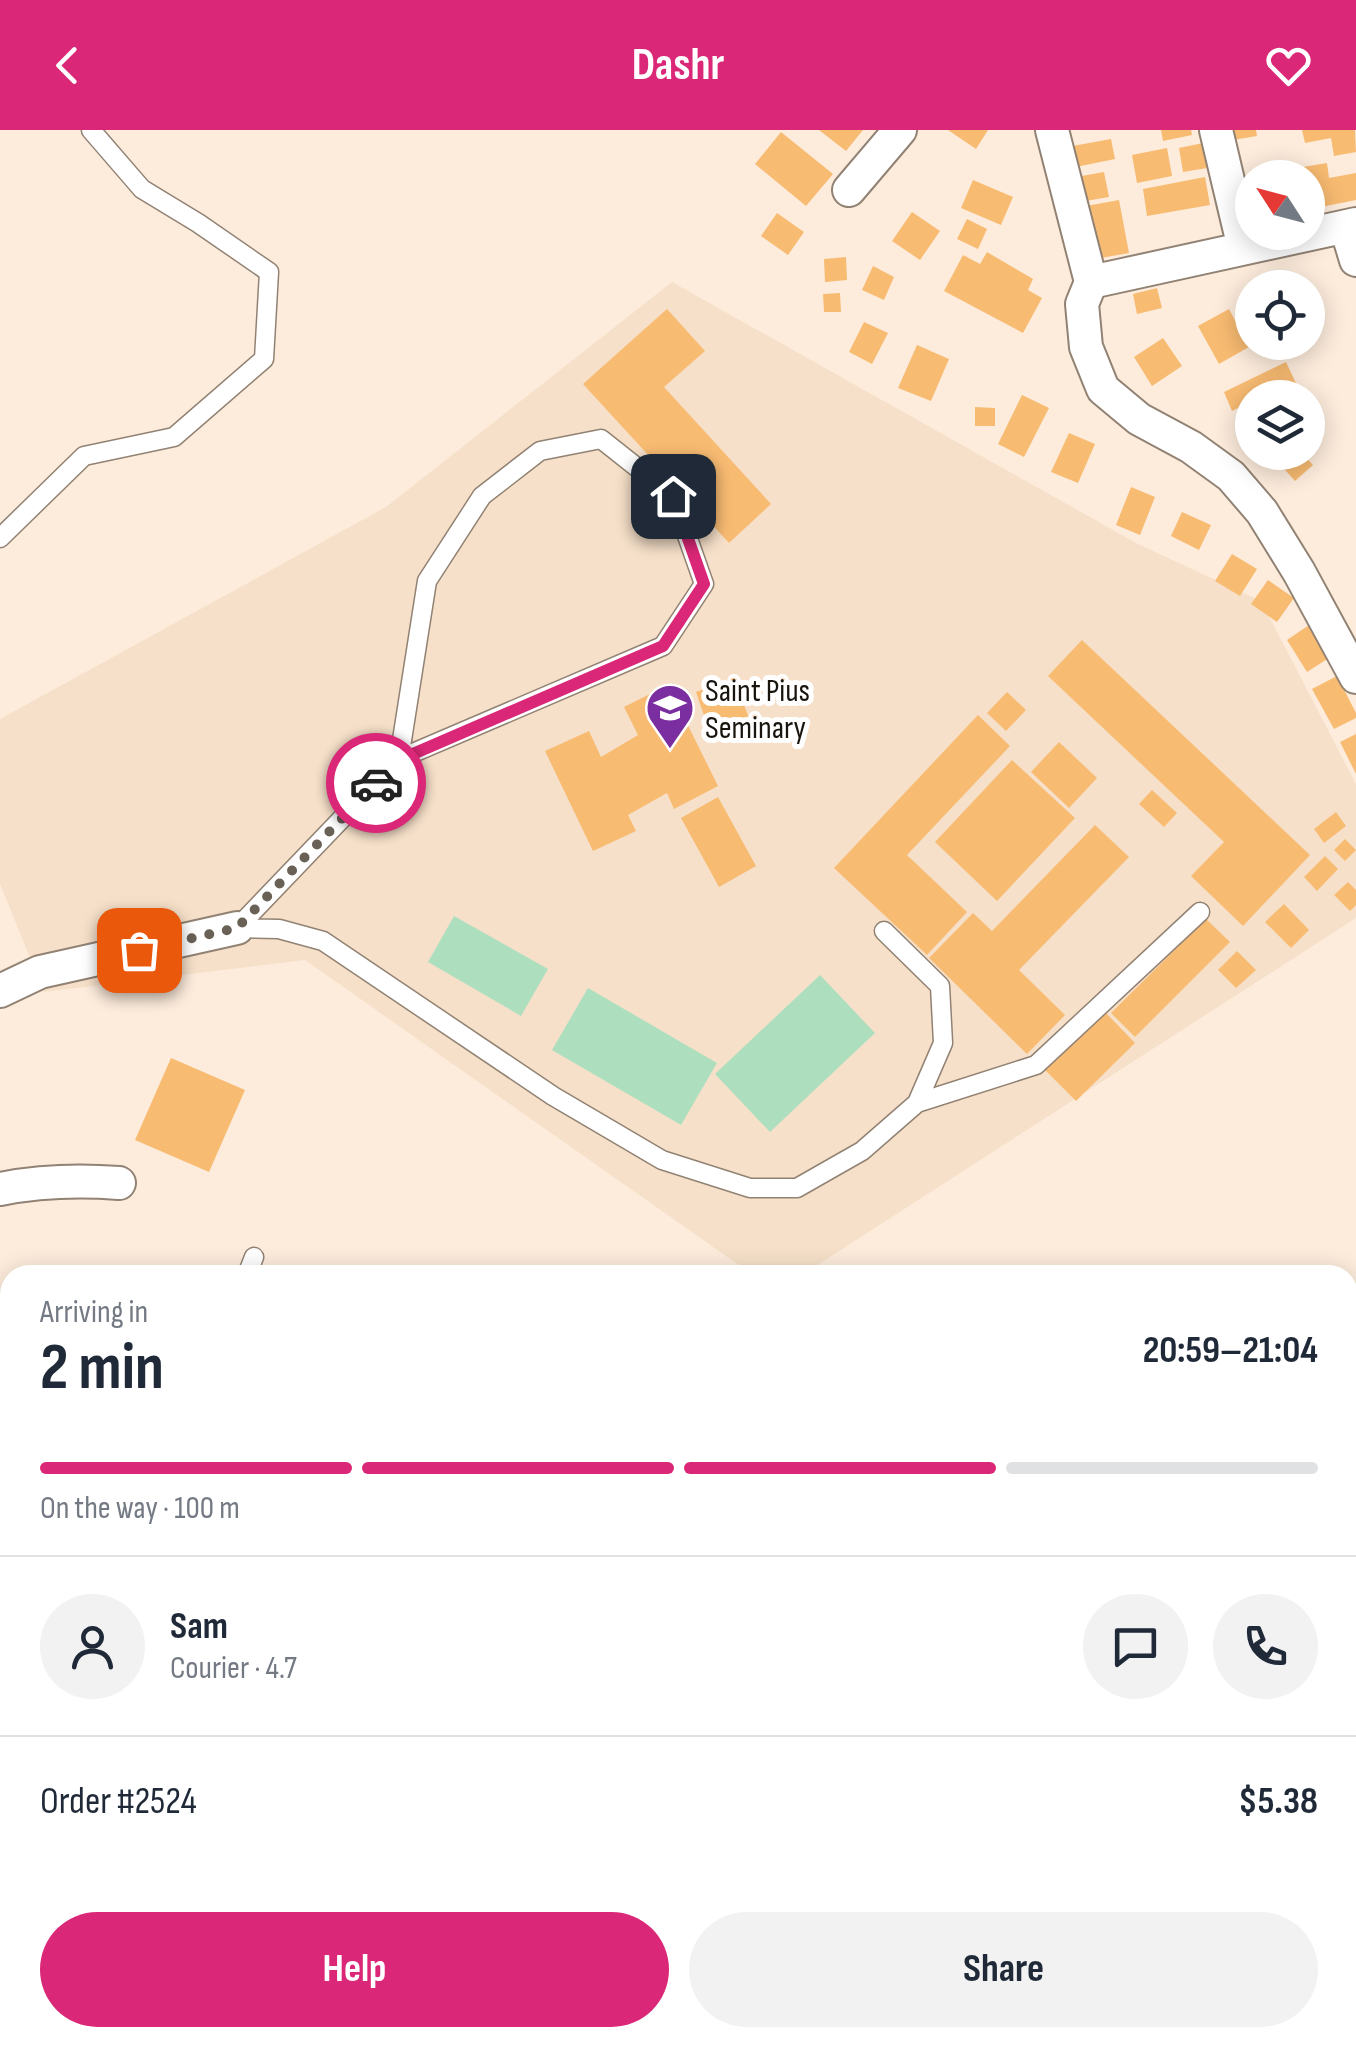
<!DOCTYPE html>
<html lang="en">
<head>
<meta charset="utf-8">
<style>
	body { margin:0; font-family:"Sofia Sans Condensed",sans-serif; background:#f2f2f3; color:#1f2937; height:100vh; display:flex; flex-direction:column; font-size:38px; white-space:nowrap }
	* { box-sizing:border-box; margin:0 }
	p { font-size:32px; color:#747a83 }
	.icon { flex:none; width:55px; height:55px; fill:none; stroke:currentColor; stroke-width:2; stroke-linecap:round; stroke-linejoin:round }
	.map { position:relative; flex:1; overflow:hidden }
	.sheet { position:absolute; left:0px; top:1135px; width:1358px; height:782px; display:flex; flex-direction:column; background:#fff; border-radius:30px 30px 0 0; box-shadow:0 5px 25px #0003 }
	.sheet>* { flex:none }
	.needle { width:65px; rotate:306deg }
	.controls { position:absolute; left:1235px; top:30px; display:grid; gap:20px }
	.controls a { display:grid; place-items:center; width:90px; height:90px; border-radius:50%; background:#fff; box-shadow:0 5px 25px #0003; font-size:50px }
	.pin { position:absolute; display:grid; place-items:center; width:85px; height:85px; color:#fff; margin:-42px; border-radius:20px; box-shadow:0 5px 15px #0006 }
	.courier { position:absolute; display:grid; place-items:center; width:100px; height:100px; margin:-50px; border:8px solid #db2777; border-radius:50%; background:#fff; color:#222; box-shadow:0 2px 12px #0007 }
	.head em { font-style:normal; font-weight:700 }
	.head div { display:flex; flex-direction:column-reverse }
	.head { display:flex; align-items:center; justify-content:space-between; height:170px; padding:0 40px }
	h1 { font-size:65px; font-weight:700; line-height:75px }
	.bar { display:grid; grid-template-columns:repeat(4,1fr); gap:15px 10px; align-content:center; height:120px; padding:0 40px }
	.bar i { height:12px; border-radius:8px; background:#e0e1e3 }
	.bar .current { background:#db2777 }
	.bar p { grid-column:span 4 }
	.line { display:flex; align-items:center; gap:25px; padding:0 40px; border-top:2px solid #e0e1e3 }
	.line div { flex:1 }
	.round { display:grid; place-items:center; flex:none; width:105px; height:105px; border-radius:52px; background:#f2f2f3 }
	.action { display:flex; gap:20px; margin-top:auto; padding:20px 40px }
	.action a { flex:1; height:115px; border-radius:60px; background:#db2777; color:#fff; font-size:40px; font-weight:700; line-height:115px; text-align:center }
	.action a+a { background:#f2f2f3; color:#1f2937 }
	header { display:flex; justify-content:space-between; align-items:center; height:130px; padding:0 40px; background:#db2777; color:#fff; font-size:45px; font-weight:700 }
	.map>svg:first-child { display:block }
</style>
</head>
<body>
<header><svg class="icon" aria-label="back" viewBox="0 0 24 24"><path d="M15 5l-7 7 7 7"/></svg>Dashr<svg class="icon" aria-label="heart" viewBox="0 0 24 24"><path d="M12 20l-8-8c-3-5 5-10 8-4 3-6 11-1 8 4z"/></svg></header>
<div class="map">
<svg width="1356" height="1916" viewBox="0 0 1356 1916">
	<rect width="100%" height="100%" fill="#fdecdc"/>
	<path fill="#f6e0c9" d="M672,152L1138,414L1261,471L1356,654V788L802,1145H753L305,830L44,862L0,754V589L386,377Z"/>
	<path fill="#addfbe" d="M454,786L548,839L521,886L428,832Z
		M820,845L875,903L770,1002L715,944Z
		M588,858L717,933L681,995L552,920Z"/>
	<path fill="#f8bb72" d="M819,0H863L846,21Z
		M948,0H988L976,19Z
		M1161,0H1191L1192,5L1163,11Z
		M1225,0H1256L1257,6L1227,11Z
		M1302,0H1355L1356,22L1334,26L1331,8L1305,13Z
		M781,2L833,44L806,76L755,34Z
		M1111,9L1115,29L1071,38L1067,17Z
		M1203,13L1207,38L1183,42L1179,18Z
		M1167,18L1172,46L1137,53L1132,25Z
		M1327,33L1329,48L1356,43V70L1311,79L1308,48H1305L1303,37Z
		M1104,42L1109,67L1080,72L1076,47Z
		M1205,47L1210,75L1147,86L1143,59Z
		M973,50L1013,67L1001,95L961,78Z
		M1119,70L1129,123L1090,130L1081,77Z
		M912,82L940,101L920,130L892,111Z
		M777,83L804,102L788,125L761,106Z
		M967,89L987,99L978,119L957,109Z
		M987,122L1033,149L1028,160L1042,168L1023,203L944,161L963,125L980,134Z
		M846,127L847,150L825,152L824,129Z
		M873,136L894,147L884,170L862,160Z
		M1285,143L1289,158H1264L1262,149Z
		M1157,158L1162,178L1137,184L1133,164Z
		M840,163L841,182H824L823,164Z
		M667,179L705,221L664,257L771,374L729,413L583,254Z
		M1229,179L1249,217L1219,234L1198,196Z
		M864,192L888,203L872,234L849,222Z
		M1163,208L1182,236L1152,256L1134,227Z
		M917,215L949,229L931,271L898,258Z
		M1286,232L1303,268H1252V271L1232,281L1224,262Z
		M1022,265L1049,278L1024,327L998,314Z
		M975,277L995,278V296H975Z
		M1069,303L1095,314L1078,353L1051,342Z
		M1269,322H1301L1313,335L1295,351Z
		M1131,357L1155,367L1140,405L1116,395Z
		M1182,382L1211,395L1199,420L1171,406Z
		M1232,424L1257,439L1240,466L1215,451Z
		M1268,450L1294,468L1277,492L1251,474Z
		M1312,493L1332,526L1307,542L1287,510Z
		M1082,510L1310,725L1243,796L1191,746L1224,712L1048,546Z
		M1337,546L1356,583V588L1334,599L1312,559Z
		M734,548L750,591L711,606L696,562Z
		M668,555L718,656L674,679L667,663L628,685L636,701L593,721L545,621L589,601L601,627L638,605L624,577Z
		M1007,562L1026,580L1006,601L987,583Z
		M978,585L1010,616L907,725L967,782L927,825L834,738Z
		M1356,604V644L1340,612Z
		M1059,612L1097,648L1069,678L1031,642Z
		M1012,630L1075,688L997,771L935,712Z
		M1152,660L1177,683L1164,697L1139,674Z
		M718,667L756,736L719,757L681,688Z
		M1336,682L1346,696L1324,713L1314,699Z
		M1095,695L1129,727L1019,840L1065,885L1027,924L929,828L973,783L992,801Z
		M1345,709L1356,720L1345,731L1334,720Z
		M1325,726L1338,739L1317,761L1304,747Z
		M1348,752L1356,760V775L1350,781L1334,765Z
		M1284,774L1309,800L1291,818L1265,792Z
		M1206,789L1230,812L1135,907L1111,883Z
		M1237,821L1256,840L1236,858L1218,840Z
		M1105,882L1135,913L1076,971L1045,940Z
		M171,928L245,960L209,1042L135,1010Z
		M10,1858V1888L0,1881V1873Z
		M354,1908H384L380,1916H350Z
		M440,1908H486L484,1916H438Z
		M937,1908H1009L1011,1916H939Z"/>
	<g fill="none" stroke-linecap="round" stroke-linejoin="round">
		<g stroke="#918273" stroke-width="21">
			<path id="service" d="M0,408L84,326L174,307L264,229L269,142L198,93L142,59L91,0
				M237,798L399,629L663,516L704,454L673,366L601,309L540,321L482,366L427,451L399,629
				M237,798L279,799L323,811L553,966L662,1030L750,1058H797L862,1021L917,973L943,913L940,856L884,801
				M917,973L1036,935L1200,782
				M247,1145L254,1127
				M0,1689L10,1679
				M3,1740L10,1706"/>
		</g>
		<g stroke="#918273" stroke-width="36">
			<path id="minor" d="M1052,0L1091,152L1082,174L1086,217L1103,259L1139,289L1191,317L1231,346L1262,382L1299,442L1356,547
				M1216,0L1244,118
				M849,60L900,0
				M1346,97L1356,130
				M1091,152L1356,94
				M0,861L40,842L237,798
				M0,1059C40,1051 79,1050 119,1053
				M258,1916L261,1908"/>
		</g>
		<g stroke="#918273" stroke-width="59">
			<path id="trunk" d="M0,1743L10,1751
				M196,1908L205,1916"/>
		</g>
		<use href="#service" stroke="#fff" stroke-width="18"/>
		<use href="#minor" stroke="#fff" stroke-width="32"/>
		<use href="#trunk" stroke="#fff" stroke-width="55"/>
	</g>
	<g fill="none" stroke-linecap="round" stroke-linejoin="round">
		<path stroke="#696056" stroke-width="10" stroke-dasharray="0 18" d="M139,820L237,798L376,653"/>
		<path stroke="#db2777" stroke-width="12" d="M376,653L399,630L663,516L704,454L673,366"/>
	</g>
	<defs>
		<g id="university-pin" transform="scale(2.5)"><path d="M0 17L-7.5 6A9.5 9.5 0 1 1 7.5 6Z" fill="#7a2ea0" stroke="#fff"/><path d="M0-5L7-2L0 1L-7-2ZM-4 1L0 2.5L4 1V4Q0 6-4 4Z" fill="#fff"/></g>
	</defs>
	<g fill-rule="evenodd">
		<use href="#university-pin" x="670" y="578"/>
	</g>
	<g text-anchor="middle" stroke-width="10" stroke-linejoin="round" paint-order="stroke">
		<g font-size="32" fill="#19140e" stroke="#fff" text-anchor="start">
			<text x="705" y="571">Saint Pius<tspan x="705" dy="37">Seminary</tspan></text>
		</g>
	</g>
</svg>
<div class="controls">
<a><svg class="needle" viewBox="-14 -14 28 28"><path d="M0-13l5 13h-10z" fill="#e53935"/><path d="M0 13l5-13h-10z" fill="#747a83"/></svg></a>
<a><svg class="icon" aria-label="locate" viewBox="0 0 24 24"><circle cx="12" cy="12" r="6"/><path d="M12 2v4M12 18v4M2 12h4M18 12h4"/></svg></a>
<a><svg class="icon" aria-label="layers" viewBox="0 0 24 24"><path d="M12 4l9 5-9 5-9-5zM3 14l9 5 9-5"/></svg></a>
</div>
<div class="pin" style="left:139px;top:820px;background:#ea580c"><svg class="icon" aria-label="bag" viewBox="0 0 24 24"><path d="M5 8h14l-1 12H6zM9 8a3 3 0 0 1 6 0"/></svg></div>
<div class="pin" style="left:673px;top:366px;background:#1f2937"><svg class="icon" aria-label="home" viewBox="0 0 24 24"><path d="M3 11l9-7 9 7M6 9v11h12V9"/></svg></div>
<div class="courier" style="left:376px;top:653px"><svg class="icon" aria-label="car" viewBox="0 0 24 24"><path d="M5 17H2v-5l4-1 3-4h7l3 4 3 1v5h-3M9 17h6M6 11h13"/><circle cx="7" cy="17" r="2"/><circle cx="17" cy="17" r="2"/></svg></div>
<section class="sheet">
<div class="head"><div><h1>2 min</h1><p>Arriving in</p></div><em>20:59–21:04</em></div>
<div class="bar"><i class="current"></i><i class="current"></i><i class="current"></i><i></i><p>On the way · 100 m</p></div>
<div class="line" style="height:180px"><a class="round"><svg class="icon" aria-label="person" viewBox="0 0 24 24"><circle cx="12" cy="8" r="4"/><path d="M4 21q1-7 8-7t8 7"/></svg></a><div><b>Sam</b><p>Courier · 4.7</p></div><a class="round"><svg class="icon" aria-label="chat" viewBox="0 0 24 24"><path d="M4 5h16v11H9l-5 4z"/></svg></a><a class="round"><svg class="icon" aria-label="phone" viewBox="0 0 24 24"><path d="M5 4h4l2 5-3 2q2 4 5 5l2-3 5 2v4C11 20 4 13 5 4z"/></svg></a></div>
<div class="line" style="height:130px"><div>Order #2524</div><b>$5.38</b></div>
<div class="action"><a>Help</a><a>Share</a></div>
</section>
</div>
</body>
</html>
